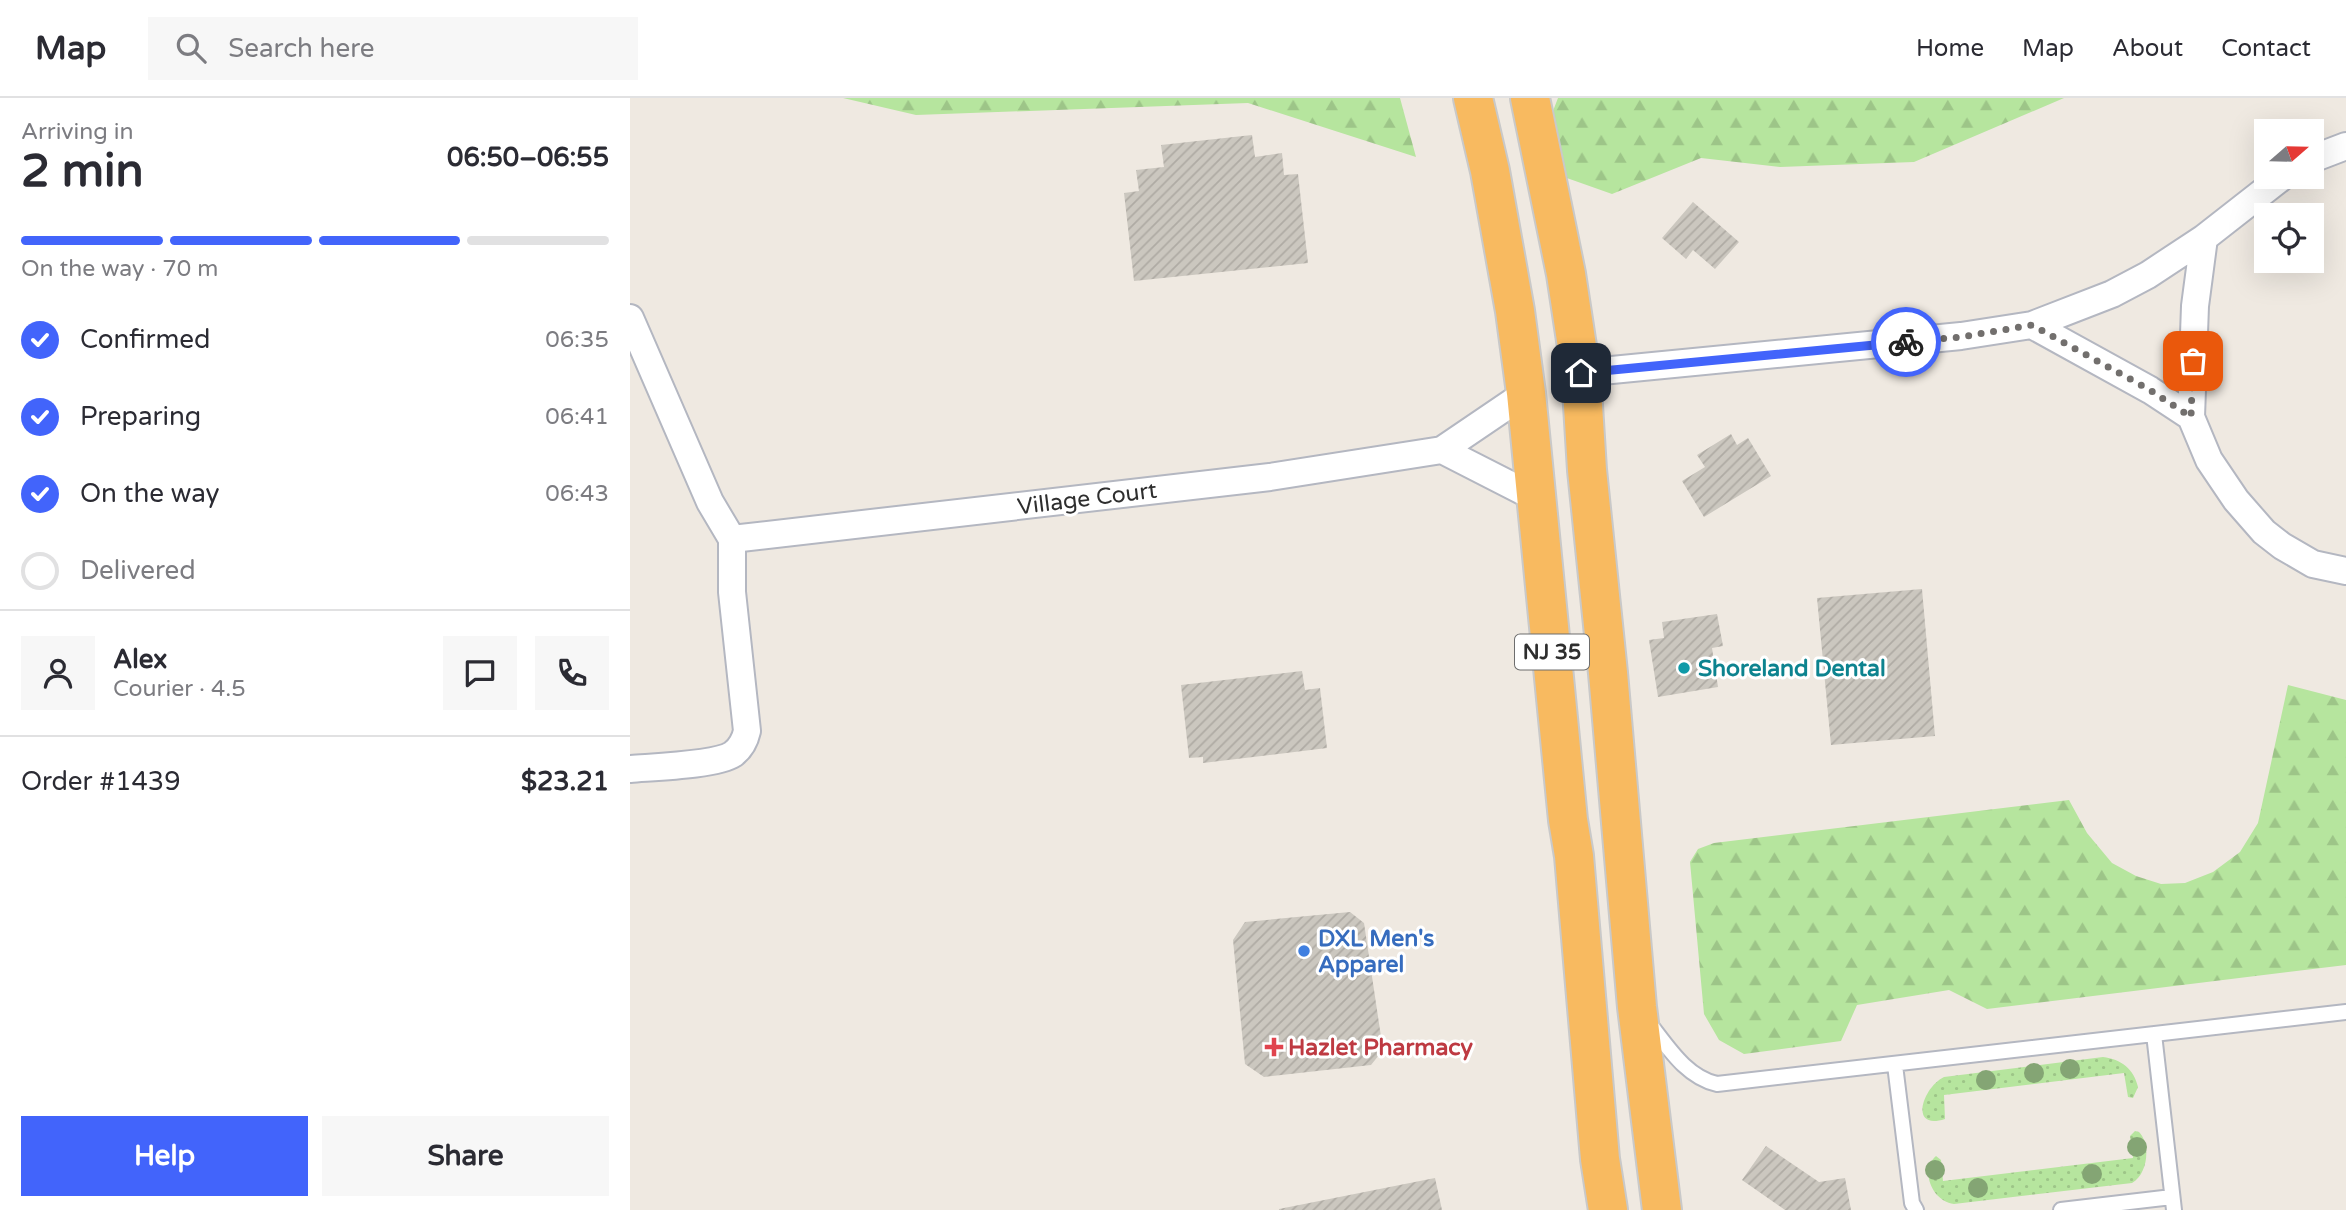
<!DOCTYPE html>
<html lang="en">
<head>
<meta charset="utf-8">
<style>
	body { margin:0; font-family:"Varela Round",sans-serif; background:#f7f7f7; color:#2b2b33; height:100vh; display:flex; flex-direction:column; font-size:26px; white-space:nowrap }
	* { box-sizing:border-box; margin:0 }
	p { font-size:23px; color:#7c7c81 }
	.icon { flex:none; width:38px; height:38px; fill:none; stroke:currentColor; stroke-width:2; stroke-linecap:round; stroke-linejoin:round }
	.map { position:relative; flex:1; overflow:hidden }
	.sheet { display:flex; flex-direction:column; background:#fff; width:630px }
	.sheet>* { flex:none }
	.needle { width:46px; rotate:70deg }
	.controls { position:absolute; left:1624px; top:21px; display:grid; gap:14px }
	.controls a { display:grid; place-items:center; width:70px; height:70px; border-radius:0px; background:#fff; box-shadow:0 7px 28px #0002; font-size:35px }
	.pin { position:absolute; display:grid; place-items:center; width:60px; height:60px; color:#fff; margin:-30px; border-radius:14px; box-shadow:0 4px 10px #0006 }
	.courier { position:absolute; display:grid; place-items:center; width:70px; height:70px; margin:-35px; border:5px solid #4264fb; border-radius:50%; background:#fff; color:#222; box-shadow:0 2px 9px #0007 }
	.summary em { font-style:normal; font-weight:700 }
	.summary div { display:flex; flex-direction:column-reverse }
	.summary { display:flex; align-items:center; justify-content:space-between; height:119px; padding:0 21px }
	h1 { font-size:46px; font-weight:700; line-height:52px }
	.bar { display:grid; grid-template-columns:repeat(4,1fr); gap:10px 7px; align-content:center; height:84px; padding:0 21px }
	.bar i { height:9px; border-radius:5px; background:#e1e1e2 }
	.bar .active { background:#4264fb }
	.bar p { grid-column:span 4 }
	.line { display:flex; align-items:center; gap:18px; padding:0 21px; border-top:2px solid #e1e1e2 }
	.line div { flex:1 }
	.round { display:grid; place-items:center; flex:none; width:74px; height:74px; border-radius:0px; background:#f7f7f7 }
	ol { padding:0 21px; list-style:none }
	li { display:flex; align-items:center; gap:21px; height:77px }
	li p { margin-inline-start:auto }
	li .icon { padding:7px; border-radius:50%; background:#4264fb; color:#fff; stroke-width:4 }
	li:last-child { color:#7c7c81 }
	li i { width:38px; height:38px; border:4px solid #e1e1e2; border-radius:50% }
	.cta { display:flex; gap:14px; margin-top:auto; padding:14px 21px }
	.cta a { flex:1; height:80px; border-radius:0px; background:#4264fb; color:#fff; font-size:28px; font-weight:700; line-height:80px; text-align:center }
	.cta a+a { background:#f7f7f7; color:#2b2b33 }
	header { display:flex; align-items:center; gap:42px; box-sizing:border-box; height:98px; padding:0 35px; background:#fff; border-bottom:2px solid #e1e1e2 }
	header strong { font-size:33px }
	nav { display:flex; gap:38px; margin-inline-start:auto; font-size:24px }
	.search { width:490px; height:63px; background:#f7f7f7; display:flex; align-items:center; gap:18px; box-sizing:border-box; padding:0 24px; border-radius:0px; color:#7c7c81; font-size:26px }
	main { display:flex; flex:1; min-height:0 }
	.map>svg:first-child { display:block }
</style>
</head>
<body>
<header>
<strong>Map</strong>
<div class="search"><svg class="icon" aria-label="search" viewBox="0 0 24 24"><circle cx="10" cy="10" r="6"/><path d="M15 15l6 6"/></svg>Search here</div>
<nav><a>Home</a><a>Map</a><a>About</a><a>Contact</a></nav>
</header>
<main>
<section class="sheet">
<div class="summary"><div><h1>2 min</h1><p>Arriving in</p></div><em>06:50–06:55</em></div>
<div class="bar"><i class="active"></i><i class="active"></i><i class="active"></i><i></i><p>On the way · 70 m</p></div>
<ol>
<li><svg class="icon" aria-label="check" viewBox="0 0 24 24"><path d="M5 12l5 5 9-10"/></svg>Confirmed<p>06:35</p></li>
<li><svg class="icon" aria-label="check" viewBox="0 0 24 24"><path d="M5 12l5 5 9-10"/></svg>Preparing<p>06:41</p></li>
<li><svg class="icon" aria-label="check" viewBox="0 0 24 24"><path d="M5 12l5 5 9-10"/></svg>On the way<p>06:43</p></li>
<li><i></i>Delivered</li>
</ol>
<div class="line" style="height:126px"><a class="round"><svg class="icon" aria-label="person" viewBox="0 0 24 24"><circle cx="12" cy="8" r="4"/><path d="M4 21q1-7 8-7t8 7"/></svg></a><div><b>Alex</b><p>Courier · 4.5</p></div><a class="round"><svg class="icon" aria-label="chat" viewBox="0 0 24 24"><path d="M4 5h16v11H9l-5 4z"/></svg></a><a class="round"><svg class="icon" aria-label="phone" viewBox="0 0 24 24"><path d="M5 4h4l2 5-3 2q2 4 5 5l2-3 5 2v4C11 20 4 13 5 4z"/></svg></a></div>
<div class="line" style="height:91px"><div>Order #1439</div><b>$23.21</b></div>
<div class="cta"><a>Help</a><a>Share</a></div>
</section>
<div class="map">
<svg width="1716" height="1112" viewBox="0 0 1716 1112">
	<defs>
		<pattern id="grass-dots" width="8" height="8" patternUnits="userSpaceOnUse" patternTransform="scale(1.75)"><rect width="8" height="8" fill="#b6e59e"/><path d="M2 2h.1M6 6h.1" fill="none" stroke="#9dc588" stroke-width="1.8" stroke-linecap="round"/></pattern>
		<pattern id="forest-firs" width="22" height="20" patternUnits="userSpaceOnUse" patternTransform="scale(1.75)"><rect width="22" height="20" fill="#b6e59e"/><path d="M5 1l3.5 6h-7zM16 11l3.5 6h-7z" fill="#9dc588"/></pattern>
		<pattern id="building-hatch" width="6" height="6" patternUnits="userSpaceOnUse" patternTransform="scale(1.75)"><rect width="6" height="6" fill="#cbc7bf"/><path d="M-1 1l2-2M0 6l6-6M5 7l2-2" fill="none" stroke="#afaba4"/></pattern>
	</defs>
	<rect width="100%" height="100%" fill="#efe9e1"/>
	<path fill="url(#grass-dots)" d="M1473,959C1491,961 1504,971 1508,989L1503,1000L1498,999L1494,975L1314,997L1315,1021C1278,1033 1293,989 1314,979Z
		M1505,1033L1509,1034C1521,1046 1518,1076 1502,1085L1324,1106C1303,1104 1289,1073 1306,1058L1311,1062L1313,1083L1503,1060L1500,1038Z"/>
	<path fill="url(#forest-firs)" d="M213,0H770L786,59L618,5L286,17Z
		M928,0H1434L1284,64L1150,69L1071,60L982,96L934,79L923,13Z
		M1658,587L1716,602V867L1357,911L1319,892L1227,907L1211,943L1114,956L1089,942L1074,916L1060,764L1068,751L1084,745L1439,702L1457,735L1482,765L1506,778L1531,786L1555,785L1583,774L1610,754L1628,725Z"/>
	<path fill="url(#building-hatch)" d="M622,37L625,59L652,55L654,77L668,76L678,165L504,183L494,95L509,93L506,72L534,69L531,47Z
		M1063,104L1109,144L1085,171L1063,152L1056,161L1032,140Z
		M1101,336L1107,347L1118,340L1141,378L1074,419L1052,383L1075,369L1067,357Z
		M1292,491L1305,638L1201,647L1187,500Z
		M1087,516L1093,548L1082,550L1088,589L1028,599L1019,542L1034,540L1032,524Z
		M672,573L675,592L690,590L697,650L573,665V659L559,660L551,587Z
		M720,814L734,825L753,952L741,967L634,979L615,966L603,842L615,824Z
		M1136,1048L1189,1084L1215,1080L1221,1112H1155L1112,1082Z
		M805,1080L812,1112H649V1111Z"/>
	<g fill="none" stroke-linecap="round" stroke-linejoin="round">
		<g stroke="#b4b7c1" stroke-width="18">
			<path id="service" d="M1019,925C1038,949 1056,979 1087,986L1716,914
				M1524,936L1544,1112
				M1265,967L1282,1105L1286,1112
				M1431,1112L1542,1099"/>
		</g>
		<g stroke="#b4b7c1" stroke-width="30">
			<path id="minor" d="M1682,61L1716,48
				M0,220L80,404L102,441V494L117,633C115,642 111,650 103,656C87,667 23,669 0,671
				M1402,227L1482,196L1518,177L1574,140
				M951,275L1331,238L1402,227L1520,292L1561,319L1579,362L1606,402L1634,434L1652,448L1683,466L1716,473
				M1561,319L1565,208L1574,140L1652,79
				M812,352L906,400
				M102,441L640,379L812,352L896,295"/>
		</g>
		<g stroke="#c9c9c9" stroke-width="42">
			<path id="trunk" d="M843,0L860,73L885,213L896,295L938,722L944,758L970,1061L978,1112
				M900,0L936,176L951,275L957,372L978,575L1007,909L1032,1112"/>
		</g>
		<use href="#service" stroke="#fff" stroke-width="14"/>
		<use href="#minor" stroke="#fff" stroke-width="26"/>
		<use href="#trunk" stroke="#f8ba60" stroke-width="38"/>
	</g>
	<g fill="#84a574">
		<circle cx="1440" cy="971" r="10"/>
		<circle cx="1404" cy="975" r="10"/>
		<circle cx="1356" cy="982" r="10"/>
		<circle cx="1507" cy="1049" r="10"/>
		<circle cx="1305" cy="1072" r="10"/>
		<circle cx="1462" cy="1076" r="10"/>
		<circle cx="1348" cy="1090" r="10"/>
	</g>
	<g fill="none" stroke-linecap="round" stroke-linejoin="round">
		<path stroke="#726f6d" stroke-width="7" stroke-dasharray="0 12.6" d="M1276,244L1331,239L1402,227L1520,292L1561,319L1563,263"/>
		<path stroke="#4264fb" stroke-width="9" d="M951,275L1276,244"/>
	</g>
	<circle fill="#0f9aa8" stroke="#fff" stroke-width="2.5" cx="1054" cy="570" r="7"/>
	<circle fill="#3f7fe0" stroke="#fff" stroke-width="2.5" cx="674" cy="853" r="7"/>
	<path fill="#e0444e" stroke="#fff" stroke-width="2.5" d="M640.5 938.5h7v7h7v7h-7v7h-7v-7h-7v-7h7z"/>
	<g text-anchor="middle" stroke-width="6" stroke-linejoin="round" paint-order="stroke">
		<rect fill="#fff" stroke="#6d6d6d" stroke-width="2" x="885" y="536.5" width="74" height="35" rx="5"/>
		<g font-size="21" font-weight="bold" fill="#2e2e2e">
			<text x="922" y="561">NJ 35</text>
		</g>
		<g font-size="23" fill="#2e2e2e" stroke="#fff">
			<text transform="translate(457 400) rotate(-7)" y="8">Village Court</text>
		</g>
		<g font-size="23" font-weight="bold" fill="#0d838f" stroke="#fff" text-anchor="start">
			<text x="1068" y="578">Shoreland Dental</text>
		</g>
		<g font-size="23" font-weight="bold" fill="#366cbe" stroke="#fff" text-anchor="start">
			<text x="688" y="848">DXL Men's<tspan x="688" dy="26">Apparel</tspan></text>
		</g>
		<g font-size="23" font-weight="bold" fill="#be3a42" stroke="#fff" text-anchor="start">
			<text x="658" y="957">Hazlet Pharmacy</text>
		</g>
	</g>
</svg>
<div class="controls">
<a><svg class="needle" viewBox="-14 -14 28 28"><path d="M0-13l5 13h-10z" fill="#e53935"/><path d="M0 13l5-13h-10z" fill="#7c7c81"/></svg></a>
<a><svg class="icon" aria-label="locate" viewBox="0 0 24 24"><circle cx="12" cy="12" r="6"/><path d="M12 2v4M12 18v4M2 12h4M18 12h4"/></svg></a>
</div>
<div class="pin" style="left:1563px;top:263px;background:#ea580c"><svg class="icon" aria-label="bag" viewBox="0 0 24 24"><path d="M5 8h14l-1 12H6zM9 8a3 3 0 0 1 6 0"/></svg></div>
<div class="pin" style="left:951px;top:275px;background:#1f2937"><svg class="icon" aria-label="home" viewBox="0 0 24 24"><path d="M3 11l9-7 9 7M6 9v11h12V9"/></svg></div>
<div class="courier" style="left:1276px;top:244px"><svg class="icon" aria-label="bike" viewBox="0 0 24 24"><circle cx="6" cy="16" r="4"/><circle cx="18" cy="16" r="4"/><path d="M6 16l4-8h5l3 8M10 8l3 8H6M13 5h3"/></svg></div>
</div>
</main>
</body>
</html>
